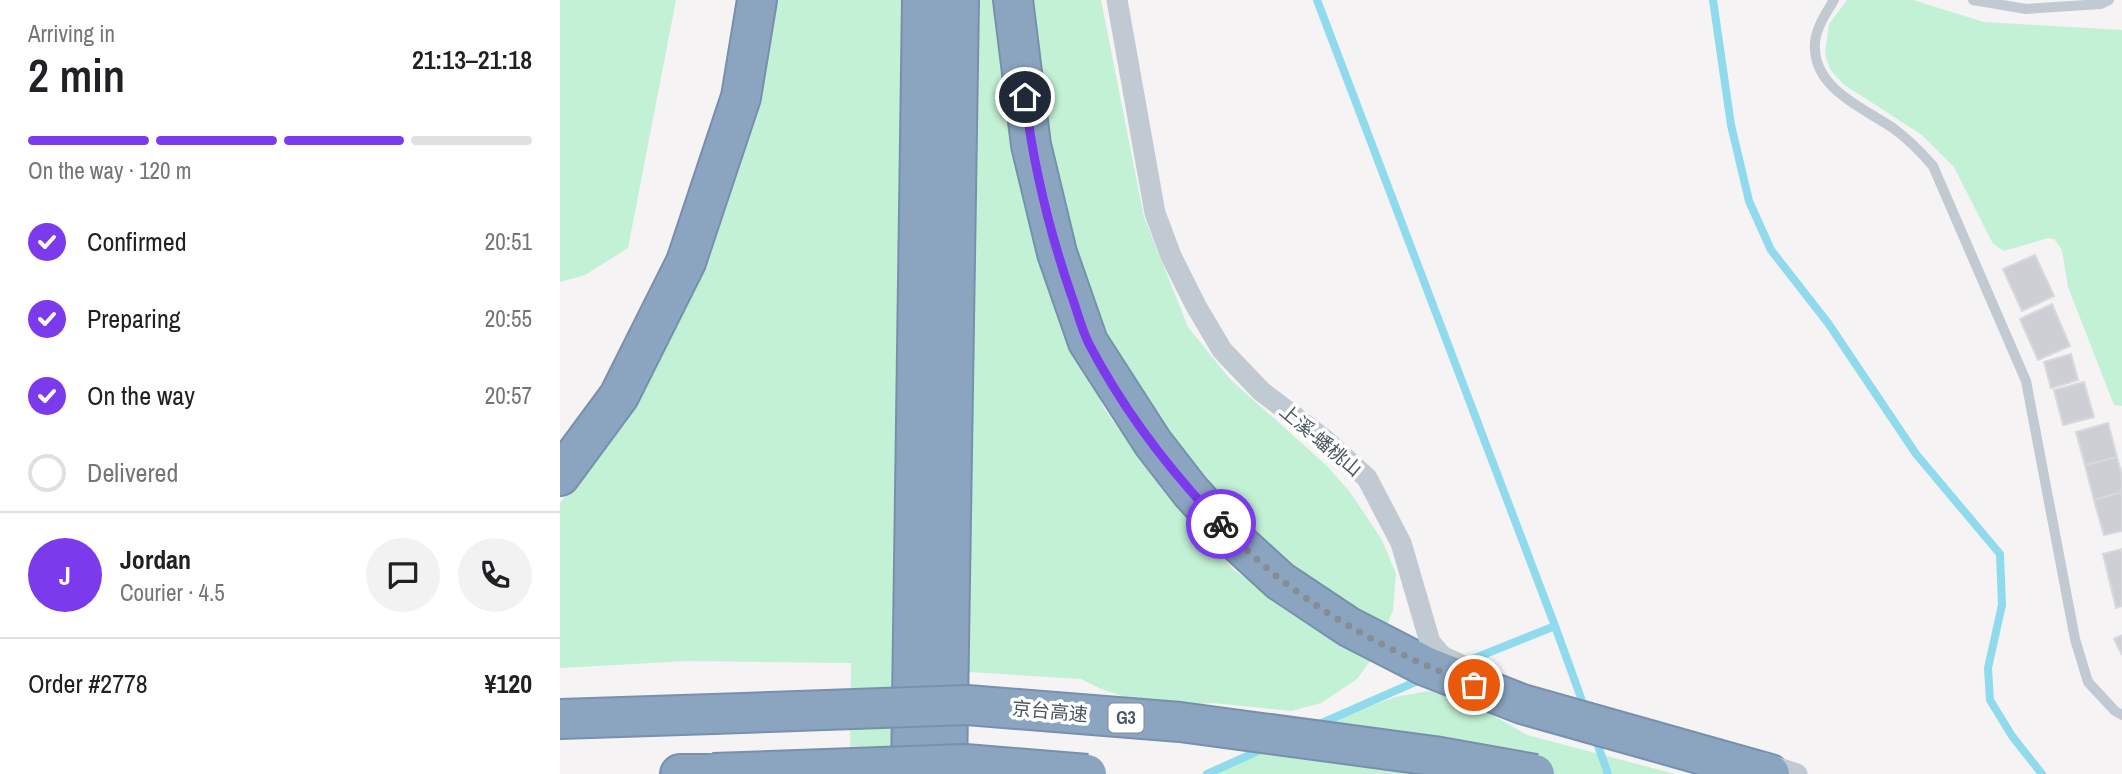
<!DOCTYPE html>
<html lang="en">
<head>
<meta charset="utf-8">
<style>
	body { margin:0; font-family:"Archivo Narrow","Noto Sans SC",sans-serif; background:#f2f2f2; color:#202124; height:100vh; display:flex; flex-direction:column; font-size:26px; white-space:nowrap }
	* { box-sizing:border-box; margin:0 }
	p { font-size:23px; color:#757577 }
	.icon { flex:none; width:38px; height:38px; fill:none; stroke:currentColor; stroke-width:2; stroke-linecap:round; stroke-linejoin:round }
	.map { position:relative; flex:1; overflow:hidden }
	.side { display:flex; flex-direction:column; background:#fff; width:560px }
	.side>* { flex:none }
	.pin { position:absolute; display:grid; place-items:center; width:60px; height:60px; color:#fff; margin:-30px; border:4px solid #fff; border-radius:50%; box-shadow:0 2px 7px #0007 }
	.courier { position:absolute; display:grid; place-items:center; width:70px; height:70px; margin:-35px; border:5px solid #7c3aed; border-radius:50%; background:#fff; color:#222; box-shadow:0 2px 9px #0007 }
	.head em { font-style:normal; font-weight:600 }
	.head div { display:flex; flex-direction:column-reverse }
	.head { display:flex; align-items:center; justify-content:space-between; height:119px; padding:0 28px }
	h1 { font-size:46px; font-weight:600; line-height:52px }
	.bar { display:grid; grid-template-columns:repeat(4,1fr); gap:10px 7px; align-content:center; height:84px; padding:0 28px }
	.bar i { height:9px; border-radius:5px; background:#e0e0e0 }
	.bar .active { background:#7c3aed }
	.bar p { grid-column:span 4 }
	.line { display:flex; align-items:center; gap:18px; padding:0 28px; border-top:2px solid #e0e0e0 }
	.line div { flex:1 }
	.round { display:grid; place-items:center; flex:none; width:74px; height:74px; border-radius:37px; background:#f2f2f2 }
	ol { padding:0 28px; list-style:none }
	li { display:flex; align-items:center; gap:21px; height:77px }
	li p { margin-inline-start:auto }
	li .icon { padding:7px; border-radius:50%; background:#7c3aed; color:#fff; stroke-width:4 }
	li:last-child { color:#757577 }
	li i { width:38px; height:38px; border:4px solid #e0e0e0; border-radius:50% }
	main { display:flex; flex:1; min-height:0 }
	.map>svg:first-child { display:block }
</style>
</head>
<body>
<main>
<section class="side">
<div class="head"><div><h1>2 min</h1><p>Arriving in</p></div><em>21:13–21:18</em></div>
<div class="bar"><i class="active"></i><i class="active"></i><i class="active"></i><i></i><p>On the way · 120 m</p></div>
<ol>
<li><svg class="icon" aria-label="check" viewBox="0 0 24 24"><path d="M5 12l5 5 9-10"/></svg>Confirmed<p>20:51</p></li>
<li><svg class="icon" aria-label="check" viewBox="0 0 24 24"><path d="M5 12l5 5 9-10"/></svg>Preparing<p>20:55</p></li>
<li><svg class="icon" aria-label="check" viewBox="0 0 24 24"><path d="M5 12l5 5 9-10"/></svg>On the way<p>20:57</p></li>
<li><i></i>Delivered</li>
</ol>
<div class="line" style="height:126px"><b class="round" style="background:#7c3aed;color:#fff">J</b><div><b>Jordan</b><p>Courier · 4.5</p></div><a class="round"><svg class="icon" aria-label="chat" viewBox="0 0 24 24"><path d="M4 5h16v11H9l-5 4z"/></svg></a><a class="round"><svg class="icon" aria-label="phone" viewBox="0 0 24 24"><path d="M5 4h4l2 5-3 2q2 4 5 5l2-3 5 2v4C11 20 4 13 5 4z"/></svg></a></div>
<div class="line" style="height:91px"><div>Order #2778</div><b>¥120</b></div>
</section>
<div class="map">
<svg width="1562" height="774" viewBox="0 0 1562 774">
	<rect width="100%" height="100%" fill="#f5f3f3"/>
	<path fill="#c3f1d5" d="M0,0H116L68,248L25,275L0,282Z
		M215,0H347L334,774H290L291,663L128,661L0,668V503L27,469Z
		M417,0H438L451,123L482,273L545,410L607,495L675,571L700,587L722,555L700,536L631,465L574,391L532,304L503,219L487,130L473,0H541L584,217L628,327L670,379L766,465L790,492L822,540L836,574L833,610L816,653L797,679L761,703L731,711L653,703L596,707L541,689L521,679L409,672Z
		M1287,0H1353L1424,22L1562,30V406L1554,405L1508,287L1502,250L1494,239L1488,238L1444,251L1433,244L1394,167L1362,135L1283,84L1270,69L1265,54L1269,24Z
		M869,691L907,700L967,735L1115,774H646L803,709L835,697Z"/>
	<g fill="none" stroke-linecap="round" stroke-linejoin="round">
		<path stroke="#90daee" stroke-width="8" d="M757,0L995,626L1025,709
			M1153,0L1171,125L1189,201L1211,250L1268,323L1356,454L1440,554L1442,605L1428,668L1430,700L1452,736L1482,774
			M900,664L995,626
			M755,726L862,679
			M1035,737L1048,774
			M647,774L705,748"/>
	</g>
	<path fill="#cdcfd5" stroke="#d7d9de" stroke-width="2" d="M1475,255L1494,296L1462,311L1443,269Z
		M1492,304L1510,346L1478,360L1460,319Z
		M1511,354L1518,380L1491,388L1484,362Z
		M1524,382L1534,417L1503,425L1494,390Z
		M1548,423L1557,457L1525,465L1516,432Z
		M1557,457L1562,475V492L1534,500L1525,465Z
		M1562,492V531L1544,535L1534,500Z
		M1562,549V606L1556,608L1543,554Z
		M1562,635V655L1554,639Z"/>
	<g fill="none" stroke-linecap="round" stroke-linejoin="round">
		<g stroke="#7690ad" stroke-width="42">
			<path id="motorway" d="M453,0L471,145L497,253L528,342L593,443L631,492L672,537L720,581L789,627L865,666L962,704L1210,774
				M0,476L59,396L126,262L181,97L197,0
				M0,719L153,714
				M120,774H163
				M351,774L362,0
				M387,774L399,0"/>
		</g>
		<path stroke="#c1cad2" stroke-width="10" d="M1274,0C1265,15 1253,32 1255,50C1257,90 1305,109 1333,128C1348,139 1361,152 1373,166L1466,381L1515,639L1528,682L1555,711L1562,715
			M1413,0L1466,9L1541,4L1549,0"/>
		<path stroke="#c1cad2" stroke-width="21" d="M557,0L595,213L611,256L636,306L662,350L701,391L764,439L807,478L841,543L870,642L882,656L901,665
			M1203,763L1237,774"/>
		<use href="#motorway" stroke="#8ba5c1" stroke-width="38"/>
		<g stroke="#7690ad" stroke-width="42" stroke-linecap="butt">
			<path id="motorway-bridge" d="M153,714L407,705L620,722L874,756L975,774
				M153,773L405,764L527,774"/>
		</g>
		<use href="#motorway-bridge" stroke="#8ba5c1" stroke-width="38"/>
	</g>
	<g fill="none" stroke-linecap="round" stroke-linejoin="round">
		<path stroke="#868d94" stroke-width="7" stroke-dasharray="0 12.6" d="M661,524C730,599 819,649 914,685"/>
		<path stroke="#7c3aed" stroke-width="9" d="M465,97C473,164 489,230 511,294C517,310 521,328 529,344C563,409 610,471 661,524"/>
	</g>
	<g text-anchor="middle" stroke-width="7" stroke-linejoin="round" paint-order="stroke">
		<rect fill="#fff" stroke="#808990" stroke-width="2" x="548.5" y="703.5" width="35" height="29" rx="5"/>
		<g font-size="18" font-weight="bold" fill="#4a5661">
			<text x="566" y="724">G3</text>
		</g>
		<g font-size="19" fill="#4a5661" stroke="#fff">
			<text transform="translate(761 440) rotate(40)" y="7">上溪-蟠桃山</text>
			<text transform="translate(490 711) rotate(5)" y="7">京台高速</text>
		</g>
	</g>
</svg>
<div class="pin" style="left:914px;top:685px;background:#ea580c"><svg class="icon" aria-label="bag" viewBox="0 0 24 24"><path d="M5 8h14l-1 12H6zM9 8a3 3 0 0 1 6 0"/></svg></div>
<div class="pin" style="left:465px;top:97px;background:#1f2937"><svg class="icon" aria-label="home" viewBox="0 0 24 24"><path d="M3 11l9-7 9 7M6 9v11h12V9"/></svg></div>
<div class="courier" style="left:661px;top:524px"><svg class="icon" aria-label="bike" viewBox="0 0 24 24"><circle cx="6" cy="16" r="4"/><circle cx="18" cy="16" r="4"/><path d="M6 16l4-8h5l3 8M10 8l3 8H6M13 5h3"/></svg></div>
</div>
</main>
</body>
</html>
